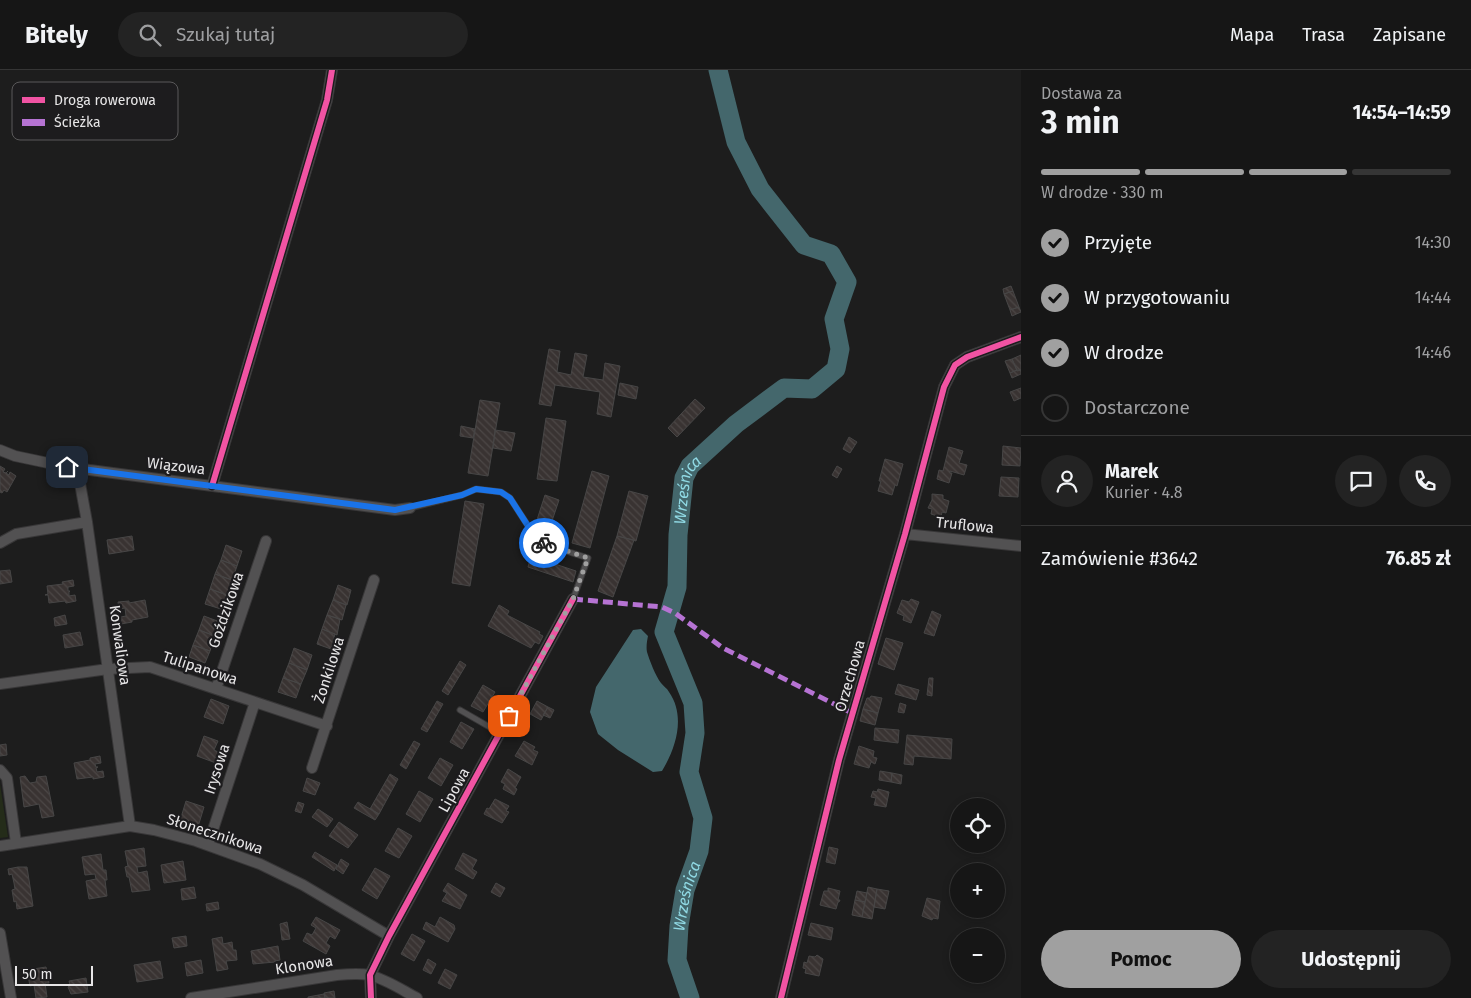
<!DOCTYPE html>
<html lang="pl">
<head>
<meta charset="utf-8">
<style>
	body { margin:0; font-family:"Fira Sans",sans-serif; background:#232323; color:#f1f3f6; height:100vh; display:flex; flex-direction:column; font-size:19px; white-space:nowrap }
	* { box-sizing:border-box; margin:0 }
	p { font-size:16px; color:#9e9fa1 }
	.icon { flex:none; width:28px; height:28px; fill:none; stroke:currentColor; stroke-width:2; stroke-linecap:round; stroke-linejoin:round }
	.map { position:relative; flex:1; overflow:hidden }
	.details { display:flex; flex-direction:column; background:#161616; width:450px }
	.details>* { flex:none }
	.fabs { position:absolute; left:950px; top:728px; display:grid; gap:10px }
	.fabs a { display:grid; place-items:center; width:55px; height:55px; border-radius:50%; background:#161616; box-shadow:0 2px 8px #0003,0 0 0 1px #353535; font-size:25px }
	.scale { position:absolute; left:15px; bottom:12px; width:78px; box-sizing:border-box; padding-left:5px; border:2px solid #e7e6e7; border-top:0; font-size:14px; line-height:18px; white-space:nowrap; color:#e7e6e7; -webkit-text-stroke:4px #1d1c1e; paint-order:stroke }
	.pin { position:absolute; display:grid; place-items:center; width:42px; height:42px; color:#fff; margin:-21px; border-radius:10px; box-shadow:0 2px 8px #0006 }
	.courier { position:absolute; display:grid; place-items:center; width:50px; height:50px; margin:-25px; border:4px solid #1a73e8; border-radius:50%; background:#fff; color:#222; box-shadow:0 1px 6px #0007 }
	.summary em { font-style:normal; font-weight:700 }
	.summary div { display:flex; flex-direction:column-reverse }
	.summary { display:flex; align-items:center; justify-content:space-between; height:85px; padding:0 20px }
	h1 { font-size:32px; font-weight:700; line-height:38px }
	.bar { display:grid; grid-template-columns:repeat(4,1fr); gap:8px 5px; align-content:center; height:60px; padding:0 20px }
	.bar i { height:6px; border-radius:4px; background:#353535 }
	.bar .selected { background:#a0a0a0 }
	.bar p { grid-column:span 4 }
	.line { display:flex; align-items:center; gap:12px; padding:0 20px; border-top:1px solid #353535 }
	.line div { flex:1 }
	.round { display:grid; place-items:center; flex:none; width:52px; height:52px; border-radius:26px; background:#232323 }
	ol { padding:0 20px; list-style:none }
	li { display:flex; align-items:center; gap:15px; height:55px }
	li p { margin-inline-start:auto }
	li .icon { padding:5px; border-radius:50%; background:#a0a0a0; color:#111; stroke-width:4 }
	li:last-child { color:#9e9fa1 }
	li i { width:28px; height:28px; border:2px solid #353535; border-radius:50% }
	.cta { display:flex; gap:10px; margin-top:auto; padding:10px 20px }
	.cta a { flex:1; height:58px; border-radius:30px; background:#a0a0a0; color:#111; font-size:20px; font-weight:700; line-height:58px; text-align:center }
	.cta a+a { background:#232323; color:#f1f3f6 }
	header { display:flex; align-items:center; gap:30px; box-sizing:border-box; height:70px; padding:0 25px; background:#161616; border-bottom:1px solid #353535 }
	header strong { font-size:24px }
	nav { display:flex; gap:28px; margin-inline-start:auto; font-size:18px }
	.search { width:350px; height:45px; background:#232323; display:flex; align-items:center; gap:12px; box-sizing:border-box; padding:0 18px; border-radius:28px; color:#9e9fa1; font-size:19px }
	main { display:flex; flex:1; min-height:0 }
	.map>svg:first-child { display:block }
</style>
</head>
<body>
<header>
<strong>Bitely</strong>
<div class="search"><svg class="icon" aria-label="search" viewBox="0 0 24 24"><circle cx="10" cy="10" r="6"/><path d="M15 15l6 6"/></svg>Szukaj tutaj</div>
<nav><a>Mapa</a><a>Trasa</a><a>Zapisane</a></nav>
</header>
<main>
<div class="map">
<svg width="1021" height="928" viewBox="0 0 1021 928">
	<defs>
		<pattern id="building-back-hatch" width="6" height="6" patternUnits="userSpaceOnUse" patternTransform="scale(1.25)"><rect width="6" height="6" fill="#393332"/><path d="M-1 5l2 2M0 0l6 6M5-1l2 2" fill="none" stroke="#4c4746"/></pattern>
	</defs>
	<rect width="100%" height="100%" fill="#1d1d1d"/>
	<path fill="#242c19" d="M0,714L8,767L0,768Z"/>
	<path fill="#44676c" d="M641,559L648,566C647,571 646,577 647,582C649,589 656,607 661,613C663,616 667,618 669,622C686,646 676,678 662,701L653,702L618,680L598,664L590,642L596,617L633,560Z"/>
	<g fill="none" stroke-linecap="round" stroke-linejoin="round">
		<path stroke="#44676c" stroke-width="19" id="s1" d="M690,928L677,890L679,856L685,820L699,781L703,748L689,702L695,663L693,633L664,562L677,517L678,465L684,408L690,396L736,354L784,318L812,319L836,299L840,279L834,249L847,212L831,184L804,175L760,119L736,72L718,0"/>
	</g>
	<path fill="url(#building-back-hatch)" stroke="#474646" d="M1011,216L1013,221L1004,224L1003,219Z
		M1013,221L1019,237L1010,240L1004,224Z
		M1019,237L1021,242L1012,246L1010,240Z
		M549,279L560,281L557,302L571,305L575,283L587,285L583,307L603,310L605,293L620,296L611,347L597,344L600,322L555,315L551,336L539,334Z
		M1021,285V300L1017,301L1012,289Z
		M1012,289L1017,300L1010,303L1005,291Z
		M1017,300H1021V304L1012,308L1010,303Z
		M620,313L638,317L636,329L618,325Z
		M1021,318V328L1014,331L1010,322Z
		M695,329L705,338L677,367L668,358Z
		M480,330L500,333L488,406L468,403Z
		M546,348L566,351L557,411L537,409Z
		M461,356L475,359L473,368L460,366Z
		M495,360L515,363L511,381L493,378Z
		M849,367L857,372L850,383L843,379Z
		M1003,376L1021,378L1020,396L1002,395Z
		M949,377L963,381L959,393L967,395L964,405L950,401V403H952L949,413L937,409L939,400L943,401Z
		M885,389L903,394L897,416L895,415L892,425L878,421L881,411H879Z
		M0,396L5,399L3,402L6,403L8,401L6,403L9,405L10,402L16,406L7,422L4,420L2,423L0,422Z
		M837,396L842,399L837,408L832,405Z
		M592,401L609,406L590,478L572,473Z
		M1001,407L1019,408L1018,427L999,426Z
		M629,421L648,426L636,471L617,466Z
		M932,424L943,425V429L949,431L946,443L942,442L941,447L931,444L932,439L928,438L932,430Z
		M545,425L559,430L547,466L540,464L535,456Z
		M465,431L484,434L470,516L452,513Z
		M132,466L134,480L109,484L107,470Z
		M617,466L634,470L613,527L598,521Z
		M226,475L242,481L237,496L221,490Z
		M531,486L576,501L573,512L528,497Z
		M221,490L237,496L232,510L215,504Z
		M10,500L12,512L0,514V501Z
		M215,504L232,510L227,525L210,519Z
		M73,510L74,516L68,517V521H70L69,522V526L75,525L76,531L66,533L65,531L49,533L48,525H45L48,524L47,516L63,514L62,512Z
		M338,515L351,520L347,535L333,530Z
		M210,519L227,525L221,539L205,534Z
		M911,529L919,532L911,553L903,550L904,546L897,543L902,530L909,532Z
		M145,530L148,547L132,550V552L121,554V547L126,546L125,538L119,539L118,532L129,531V533Z
		M333,530L346,535L342,550L327,545Z
		M499,535L509,541L507,545L540,562L539,564L543,566L539,574L535,572L531,578L488,556Z
		M932,541L941,545L934,566L924,563Z
		M65,545L67,554L55,556L54,548Z
		M327,545L340,549L337,565L322,559Z
		M204,546L220,552L215,566L199,560Z
		M322,559L335,564L331,579L317,574Z
		M199,560L215,566L210,581L193,575Z
		M80,562L83,575L65,578L63,565Z
		M886,568L903,573L894,600L878,594Z
		M193,575L210,581L205,593L189,587Z
		M294,578L312,585L307,600L289,593Z
		M460,591L466,595L448,625L442,621Z
		M289,593L307,600L301,614L283,608Z
		M283,608L301,614L296,628L278,622Z
		M929,608H933L932,626L927,625Z
		M898,614L919,620L916,630L895,624Z
		M483,615L495,622L483,642L471,636Z
		M871,626L882,628L878,643L863,639L867,628H870Z
		M211,629L229,636L223,654L204,647Z
		M437,631L443,634L427,662L421,659Z
		M537,631L548,637L541,650L530,644Z
		M900,633L906,635L904,643L898,642Z
		M548,637L554,640L550,648L543,645Z
		M863,639L878,643L875,655L860,651Z
		M461,652L474,659L462,679L450,672Z
		M875,658L899,660L898,673L874,670Z
		M907,665L952,669L951,689L914,686L913,695L904,694Z
		M204,666L218,671L214,680L220,683L216,693L197,686Z
		M414,671L420,674L406,699L400,695Z
		M524,671L535,677L533,680L538,682L532,695L515,686Z
		M6,674L7,685L0,686V675Z
		M859,676L874,681L873,687L877,688L875,694L871,692L869,698L854,694Z
		M100,686L101,693L95,694L96,697H98L96,698L97,702L103,701L104,707L93,709V707L77,709L74,693L90,690V688Z
		M440,688L453,695L441,716L428,708Z
		M508,699L521,707L515,718L517,719L514,725L503,719L505,714L501,712Z
		M880,701L892,703L891,712L879,710Z
		M892,703L902,705L901,714L891,712Z
		M390,704L398,709L379,744L370,739Z
		M25,706L30,713L36,712L37,707L46,706L54,746L42,748L39,734L24,737L20,707Z
		M307,708L320,713L315,725L303,721Z
		M878,719L889,722L886,737L874,735L876,728L871,727L873,721L877,722Z
		M419,721L433,729L420,752L406,744Z
		M495,729L509,736L506,741L509,742L502,753L484,744L487,738L489,739Z
		M186,731L204,737L197,760L179,754Z
		M298,732L304,734L301,743L295,741Z
		M358,732L379,744L375,750L354,738Z
		M318,739L333,749L327,757L312,747Z
		M339,752L358,765L348,778L329,766Z
		M398,758L412,766L399,788L385,781Z
		M829,777L838,779L835,794L826,792Z
		M144,778L146,796L137,797L138,803L147,801L150,820L132,822L129,807H127L125,797L128,796L125,781Z
		M315,782L337,795L334,801L312,787Z
		M463,783L477,790L472,799L477,802L473,809L455,799Z
		M101,784L103,800H106L107,810H105L107,826L89,829L86,811L96,809L95,804L85,805L82,787Z
		M341,789L349,794L343,804L336,799Z
		M183,791L186,810L164,813L161,795Z
		M18,797H27L33,836L17,839L16,831L14,832L12,820L15,819L14,813L12,804L9,805L8,799Z
		M375,798L390,806L377,829L362,820Z
		M448,813L467,825L460,839L442,831L447,823L443,821Z
		M496,813L505,818L500,827L491,822Z
		M194,817L196,828L182,830L181,819Z
		M868,817L877,819L872,849L862,847Z
		M828,818L840,821L838,830H840L839,832H838L836,839L820,835L824,821H828Z
		M877,819L889,821L885,839L874,837Z
		M857,821L867,823L865,832L855,830Z
		M927,828L940,831L938,849L933,848L932,850L922,846Z
		M855,830L865,832L862,847L852,845Z
		M218,832L219,839L207,841L206,834Z
		M316,847L340,860L335,869L330,866L326,873L330,876L326,884L303,871L307,863L312,865L316,858L311,855Z
		M440,847L454,855L455,859L448,872L423,859L426,852L435,857Z
		M287,852L290,869L282,870L280,854Z
		M811,853L833,858L831,870L808,865Z
		M412,864L425,871L414,891L401,884Z
		M186,866L187,876L174,878L172,868Z
		M222,867L223,874L232,872L233,880H236L237,890L226,891L228,899L217,901L212,869Z
		M278,876L280,890L275,891V892L253,894L251,881Z
		M817,885L823,889L819,906L805,903L806,899L803,898L804,892L807,893L809,886L815,887Z
		M428,889L436,894L431,904L423,900Z
		M201,890L203,903L187,906L185,893Z
		M160,891L163,908L137,912L134,895Z
		M46,897L49,913H45L47,927L36,928L34,915L30,916L27,900Z
		M445,899L457,905L450,919L438,913Z
		M86,908L88,922L71,924L68,917L70,915L69,911Z
		M334,921L335,928H325L324,923Z
		M324,924L325,928H308V927Z"/>
	<g fill="none" stroke-linecap="round" stroke-linejoin="round">
		<g stroke="#383738" stroke-width="7">
			<path id="service" d="M410,438L462,425L476,419L501,422L510,428L532,462L544,474L588,488L573,529
				M460,640L500,663"/>
		</g>
		<g stroke="#383738" stroke-width="12">
			<path id="minor" d="M0,380L15,386L67,397L395,440L410,438
				M79,398V408L87,452L130,756
				M212,416L327,30L332,0
				M905,464L1021,476
				M0,473L16,464L87,452
				M0,614L108,599L150,597L327,656
				M216,619L266,471
				M312,698L374,510
				M0,700L7,708L16,773
				M208,775L255,632
				M0,776L130,756L154,760L196,771L260,794L303,815L389,866
				M0,863L11,928
				M191,928L337,905C348,904 359,903 369,905C386,909 402,920 417,928
				M371,928L370,905L389,866L573,529
				M781,928L839,690L905,464L944,317L955,295L967,287L1021,267"/>
		</g>
		<use href="#service" stroke="#525152" stroke-width="5"/>
		<use href="#minor" stroke="#525152" stroke-width="10"/>
		<path stroke="#b673d3" stroke-width="5" stroke-dasharray="10 5" stroke-linecap="butt" d="M573,529L662,537L675,543L723,578L852,643"/>
		<g stroke="#1d1c1e" stroke-width="9">
			<path id="cycleway" d="M212,416L327,30L332,0
				M371,928L370,905L389,866L573,529
				M781,928L839,690L905,464L944,317L955,295L967,287L1021,267"/>
		</g>
		<use href="#cycleway" stroke="#f153a3" stroke-width="6"/>
	</g>
	<g fill="none" stroke-linecap="round" stroke-linejoin="round">
		<path stroke="#a0a0a0" stroke-width="5" stroke-dasharray="0 9" d="M509,646L573,529L588,488L544,473"/>
		<path stroke="#1a73e8" stroke-width="6" d="M67,397L395,440L462,425L476,419L501,422L510,428L532,462L544,473"/>
	</g>
	<g text-anchor="middle" stroke-width="4.5" stroke-linejoin="round" paint-order="stroke">
		<g font-size="15" fill="#e7e6e7" stroke="#1d1c1e">
			<text transform="translate(176 396) rotate(7)" y="5">Wiązowa</text>
			<text transform="translate(965 455) rotate(6)" y="5">Truflowa</text>
			<text transform="translate(226 540) rotate(-71)" y="5">Goździkowa</text>
			<text transform="translate(120 575) rotate(82)" y="5">Konwaliowa</text>
			<text transform="translate(200 598) rotate(18)" y="5">Tulipanowa</text>
			<text transform="translate(329 600) rotate(-72)" y="5">Żonkilowa</text>
			<text transform="translate(850 606) rotate(-74)" y="5">Orzechowa</text>
			<text transform="translate(217 699) rotate(-72)" y="5">Irysowa</text>
			<text transform="translate(454 720) rotate(-61)" y="5">Lipowa</text>
			<text transform="translate(215 764) rotate(18)" y="5">Słonecznikowa</text>
			<text transform="translate(304 895) rotate(-9)" y="5">Klonowa</text>
		</g>
		<g font-size="16" font-style="italic" fill="#90d9e4" stroke="#1d1c1e">
			<text dy="6" stroke="none"><textPath href="#s1" startOffset="525">Wrześnica</textPath></text>
			<text dy="6" stroke="none"><textPath href="#s1" startOffset="105">Wrześnica</textPath></text>
		</g>
	</g>
	<rect x="12" y="12" width="166" height="58" rx="8" fill="#1d1c1e" stroke="#5a595a" stroke-width="1"/>
	<rect x="22" y="27" width="23" height="6" fill="#f153a3"/>
	<rect x="22" y="49" width="23" height="7" fill="#b673d3"/>
	<g font-size="14" fill="#e7e6e7">
		<text x="54" y="35">Droga rowerowa</text>
		<text x="54" y="57">Ścieżka</text>
	</g>
</svg>
<div class="fabs">
<a><svg class="icon" aria-label="locate" viewBox="0 0 24 24"><circle cx="12" cy="12" r="6"/><path d="M12 2v4M12 18v4M2 12h4M18 12h4"/></svg></a>
<a>+</a>
<a>−</a>
</div>
<div class="scale">50 m</div>
<div class="pin" style="left:509px;top:646px;background:#ea580c"><svg class="icon" aria-label="bag" viewBox="0 0 24 24"><path d="M5 8h14l-1 12H6zM9 8a3 3 0 0 1 6 0"/></svg></div>
<div class="pin" style="left:67px;top:397px;background:#1f2937"><svg class="icon" aria-label="home" viewBox="0 0 24 24"><path d="M3 11l9-7 9 7M6 9v11h12V9"/></svg></div>
<div class="courier" style="left:544px;top:473px"><svg class="icon" aria-label="bike" viewBox="0 0 24 24"><circle cx="6" cy="16" r="4"/><circle cx="18" cy="16" r="4"/><path d="M6 16l4-8h5l3 8M10 8l3 8H6M13 5h3"/></svg></div>
</div>
<section class="details">
<div class="summary"><div><h1>3 min</h1><p>Dostawa za</p></div><em>14:54–14:59</em></div>
<div class="bar"><i class="selected"></i><i class="selected"></i><i class="selected"></i><i></i><p>W drodze · 330 m</p></div>
<ol>
<li><svg class="icon" aria-label="check" viewBox="0 0 24 24"><path d="M5 12l5 5 9-10"/></svg>Przyjęte<p>14:30</p></li>
<li><svg class="icon" aria-label="check" viewBox="0 0 24 24"><path d="M5 12l5 5 9-10"/></svg>W przygotowaniu<p>14:44</p></li>
<li><svg class="icon" aria-label="check" viewBox="0 0 24 24"><path d="M5 12l5 5 9-10"/></svg>W drodze<p>14:46</p></li>
<li><i></i>Dostarczone</li>
</ol>
<div class="line" style="height:90px"><a class="round"><svg class="icon" aria-label="person" viewBox="0 0 24 24"><circle cx="12" cy="8" r="4"/><path d="M4 21q1-7 8-7t8 7"/></svg></a><div><b>Marek</b><p>Kurier · 4.8</p></div><a class="round"><svg class="icon" aria-label="chat" viewBox="0 0 24 24"><path d="M4 5h16v11H9l-5 4z"/></svg></a><a class="round"><svg class="icon" aria-label="phone" viewBox="0 0 24 24"><path d="M5 4h4l2 5-3 2q2 4 5 5l2-3 5 2v4C11 20 4 13 5 4z"/></svg></a></div>
<div class="line" style="height:65px"><div>Zamówienie #3642</div><b>76.85 zł</b></div>
<div class="cta"><a>Pomoc</a><a>Udostępnij</a></div>
</section>
</main>
</body>
</html>
